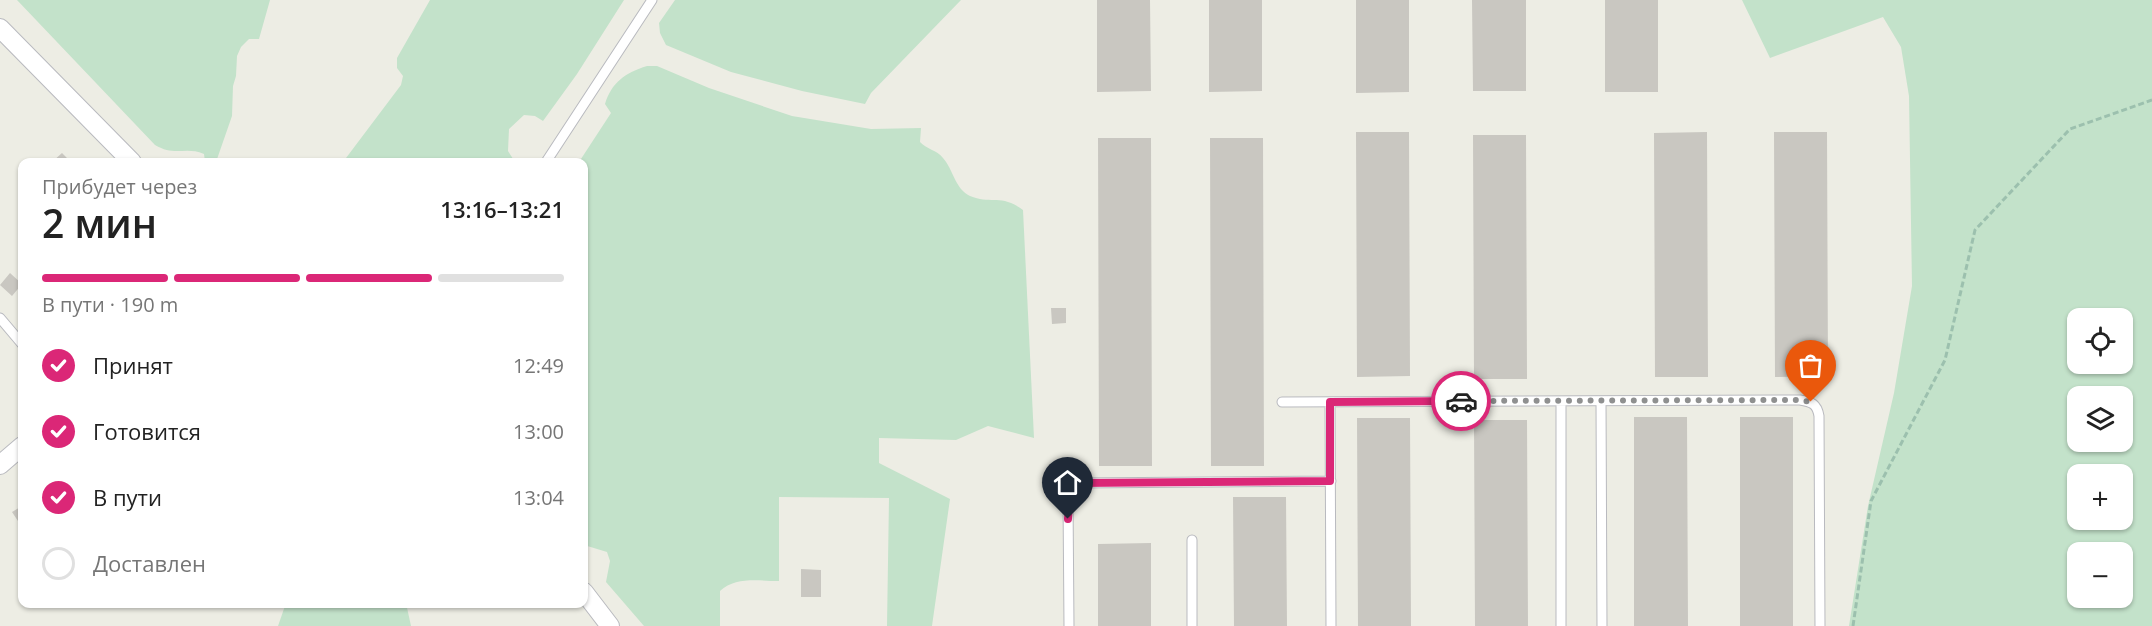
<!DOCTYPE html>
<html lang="ru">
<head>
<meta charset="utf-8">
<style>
	body { margin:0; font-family:"Open Sans",sans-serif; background:#f2f2f2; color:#222; height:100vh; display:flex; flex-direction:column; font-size:22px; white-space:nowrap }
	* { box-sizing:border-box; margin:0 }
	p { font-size:20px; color:#767676 }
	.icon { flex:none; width:33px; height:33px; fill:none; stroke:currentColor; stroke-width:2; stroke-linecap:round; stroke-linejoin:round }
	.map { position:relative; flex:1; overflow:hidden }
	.details { position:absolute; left:18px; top:158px; width:570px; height:450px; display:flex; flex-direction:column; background:#fff; border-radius:12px; box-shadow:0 2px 4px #0004 }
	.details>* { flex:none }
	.fabs { position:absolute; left:2067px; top:308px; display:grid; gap:12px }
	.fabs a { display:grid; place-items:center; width:66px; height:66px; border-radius:12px; background:#fff; box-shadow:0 2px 4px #0004; font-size:30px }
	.pin { position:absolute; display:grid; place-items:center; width:51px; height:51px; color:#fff; margin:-62px -26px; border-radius:50% 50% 50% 0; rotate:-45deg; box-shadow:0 0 6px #0007 }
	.pin .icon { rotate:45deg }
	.courier { position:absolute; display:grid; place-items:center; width:60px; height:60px; margin:-30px; border:4px solid #db2777; border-radius:50%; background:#fff; color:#222; box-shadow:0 2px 8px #0007 }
	.headline em { font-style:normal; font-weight:600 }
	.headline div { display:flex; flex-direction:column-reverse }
	.headline { display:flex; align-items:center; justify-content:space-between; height:102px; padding:0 24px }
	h1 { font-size:39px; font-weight:600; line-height:45px }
	.bar { display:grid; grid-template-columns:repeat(4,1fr); gap:9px 6px; align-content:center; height:72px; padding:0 24px }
	.bar i { height:8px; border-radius:4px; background:#e0e0e0 }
	.bar .current { background:#db2777 }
	.bar p { grid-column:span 4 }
	ol { padding:0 24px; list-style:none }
	li { display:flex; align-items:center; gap:18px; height:66px }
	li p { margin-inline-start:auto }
	li .icon { padding:6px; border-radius:50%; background:#db2777; color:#fff; stroke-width:4 }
	li:last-child { color:#767676 }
	li i { width:33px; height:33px; border:3px solid #e0e0e0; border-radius:50% }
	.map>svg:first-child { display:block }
</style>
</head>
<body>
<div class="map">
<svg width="2152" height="626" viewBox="0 0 2152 626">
	<rect width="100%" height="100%" fill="#edede4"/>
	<path fill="#c3e2ca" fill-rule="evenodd" d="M17,0H270L259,39H249L241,47L237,56L236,76L233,86L232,116L216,162H205L204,154C185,146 175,157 155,145Z
		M430,0H624L577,74L543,121L535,116L524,115L509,129L508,151L515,162H343L401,85L403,76L397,68V58Z
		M675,0H961L871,93L865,104L802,91L731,72L666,45L660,33L659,23Z
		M1742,0H2152V626H1849L1868,506L1894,393L1912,286L1909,96L1901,47L1883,17L1770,58ZM2078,318H2122V363H2078ZM2078,396H2122V441H2078ZM2078,474H2122V519H2078ZM2078,552H2122V597H2078Z
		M647,66H657L709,88L792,116L871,129L921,128L920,142C926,149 937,150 943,158C953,169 955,189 970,196C991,205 1000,193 1023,210L1034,438L988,426L956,440L879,438V463L950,499L932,626H887L889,498L779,497V581C759,581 736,576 720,591V626H644L606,582L610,561L607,552L584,545V162H579L611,113L605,104C612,82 625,73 647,66Z
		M286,603H406L411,626H278Z"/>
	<path fill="#c9c7c1" d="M1097,0H1150L1151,91L1097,92Z
		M1209,0H1262V91L1209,92Z
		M1356,0H1409V92L1356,93Z
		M1472,0H1526V91H1473Z
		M1605,0H1658V92H1605Z
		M1356,132H1409L1410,376L1357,377Z
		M1707,132L1708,377H1655L1654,133Z
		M1774,132H1827L1828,376L1775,377Z
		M1473,135H1526L1527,379H1474Z
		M1098,138H1151L1152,466H1099Z
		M1210,138H1263L1264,466H1211Z
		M62,153L71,162H52Z
		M10,273L22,284L12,296L0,285Z
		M1051,308H1066V323L1052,324Z
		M1634,417H1687L1688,626H1634Z
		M1740,417H1793V626H1740Z
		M1357,418H1410L1411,626H1358Z
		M1474,420H1527L1528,626H1475Z
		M1233,497H1286L1287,626H1234Z
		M22,506V527L12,512Z
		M1151,543V626H1098V544Z
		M801,569L821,570V597H801Z"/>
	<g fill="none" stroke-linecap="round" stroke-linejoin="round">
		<g stroke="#b9babf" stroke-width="11">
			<path id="lane" d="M546,162L652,0
				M0,318L22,344
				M1561,401V626
				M1601,401L1602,626
				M1282,402L1800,400C1812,402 1817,404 1819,416L1820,626
				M1330,402L1331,626
				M1192,540V626
				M1069,626L1068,498L1070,489L1077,483L1331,481"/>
		</g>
		<g stroke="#b9babf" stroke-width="20">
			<path id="street" d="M0,28L132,162
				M0,465L22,446
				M584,592L610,626"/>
		</g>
		<path stroke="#9cc0ae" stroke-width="3" stroke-dasharray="6 3" stroke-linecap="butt" d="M1853,626L1871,501L1945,360L1975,230L2070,129L2152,100"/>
		<use href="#lane" stroke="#fff" stroke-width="9"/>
		<use href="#street" stroke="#fff" stroke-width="18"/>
	</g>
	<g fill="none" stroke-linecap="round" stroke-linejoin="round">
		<path stroke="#8f9090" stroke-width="6" stroke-dasharray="0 10.8" d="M1461,401L1800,400L1811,402"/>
		<path stroke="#db2777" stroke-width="8" d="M1068,519L1070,489L1077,483L1330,481V402L1461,401"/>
	</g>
</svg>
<div class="fabs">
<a><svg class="icon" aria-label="locate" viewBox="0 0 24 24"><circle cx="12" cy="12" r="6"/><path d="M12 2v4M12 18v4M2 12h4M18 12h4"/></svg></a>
<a><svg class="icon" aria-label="layers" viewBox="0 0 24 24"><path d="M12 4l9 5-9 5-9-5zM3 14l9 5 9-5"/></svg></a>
<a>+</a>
<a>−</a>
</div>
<div class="pin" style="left:1811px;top:402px;background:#ea580c"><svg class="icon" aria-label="bag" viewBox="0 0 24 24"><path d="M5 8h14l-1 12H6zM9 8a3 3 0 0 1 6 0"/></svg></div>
<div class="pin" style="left:1068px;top:519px;background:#1f2937"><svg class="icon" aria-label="home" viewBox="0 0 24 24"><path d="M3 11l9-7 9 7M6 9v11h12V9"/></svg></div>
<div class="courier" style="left:1461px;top:401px"><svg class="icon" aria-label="car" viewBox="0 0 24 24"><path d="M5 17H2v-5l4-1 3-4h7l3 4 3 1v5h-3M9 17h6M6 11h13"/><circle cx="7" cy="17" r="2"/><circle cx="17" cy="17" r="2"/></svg></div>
<section class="details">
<div class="headline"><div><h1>2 мин</h1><p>Прибудет через</p></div><em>13:16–13:21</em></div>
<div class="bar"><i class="current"></i><i class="current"></i><i class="current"></i><i></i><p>В пути · 190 m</p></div>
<ol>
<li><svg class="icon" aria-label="check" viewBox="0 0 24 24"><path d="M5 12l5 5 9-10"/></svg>Принят<p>12:49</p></li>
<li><svg class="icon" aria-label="check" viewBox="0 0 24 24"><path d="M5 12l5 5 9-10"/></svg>Готовится<p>13:00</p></li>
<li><svg class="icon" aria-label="check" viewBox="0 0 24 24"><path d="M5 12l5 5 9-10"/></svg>В пути<p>13:04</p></li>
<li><i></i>Доставлен</li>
</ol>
</section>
</div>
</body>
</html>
